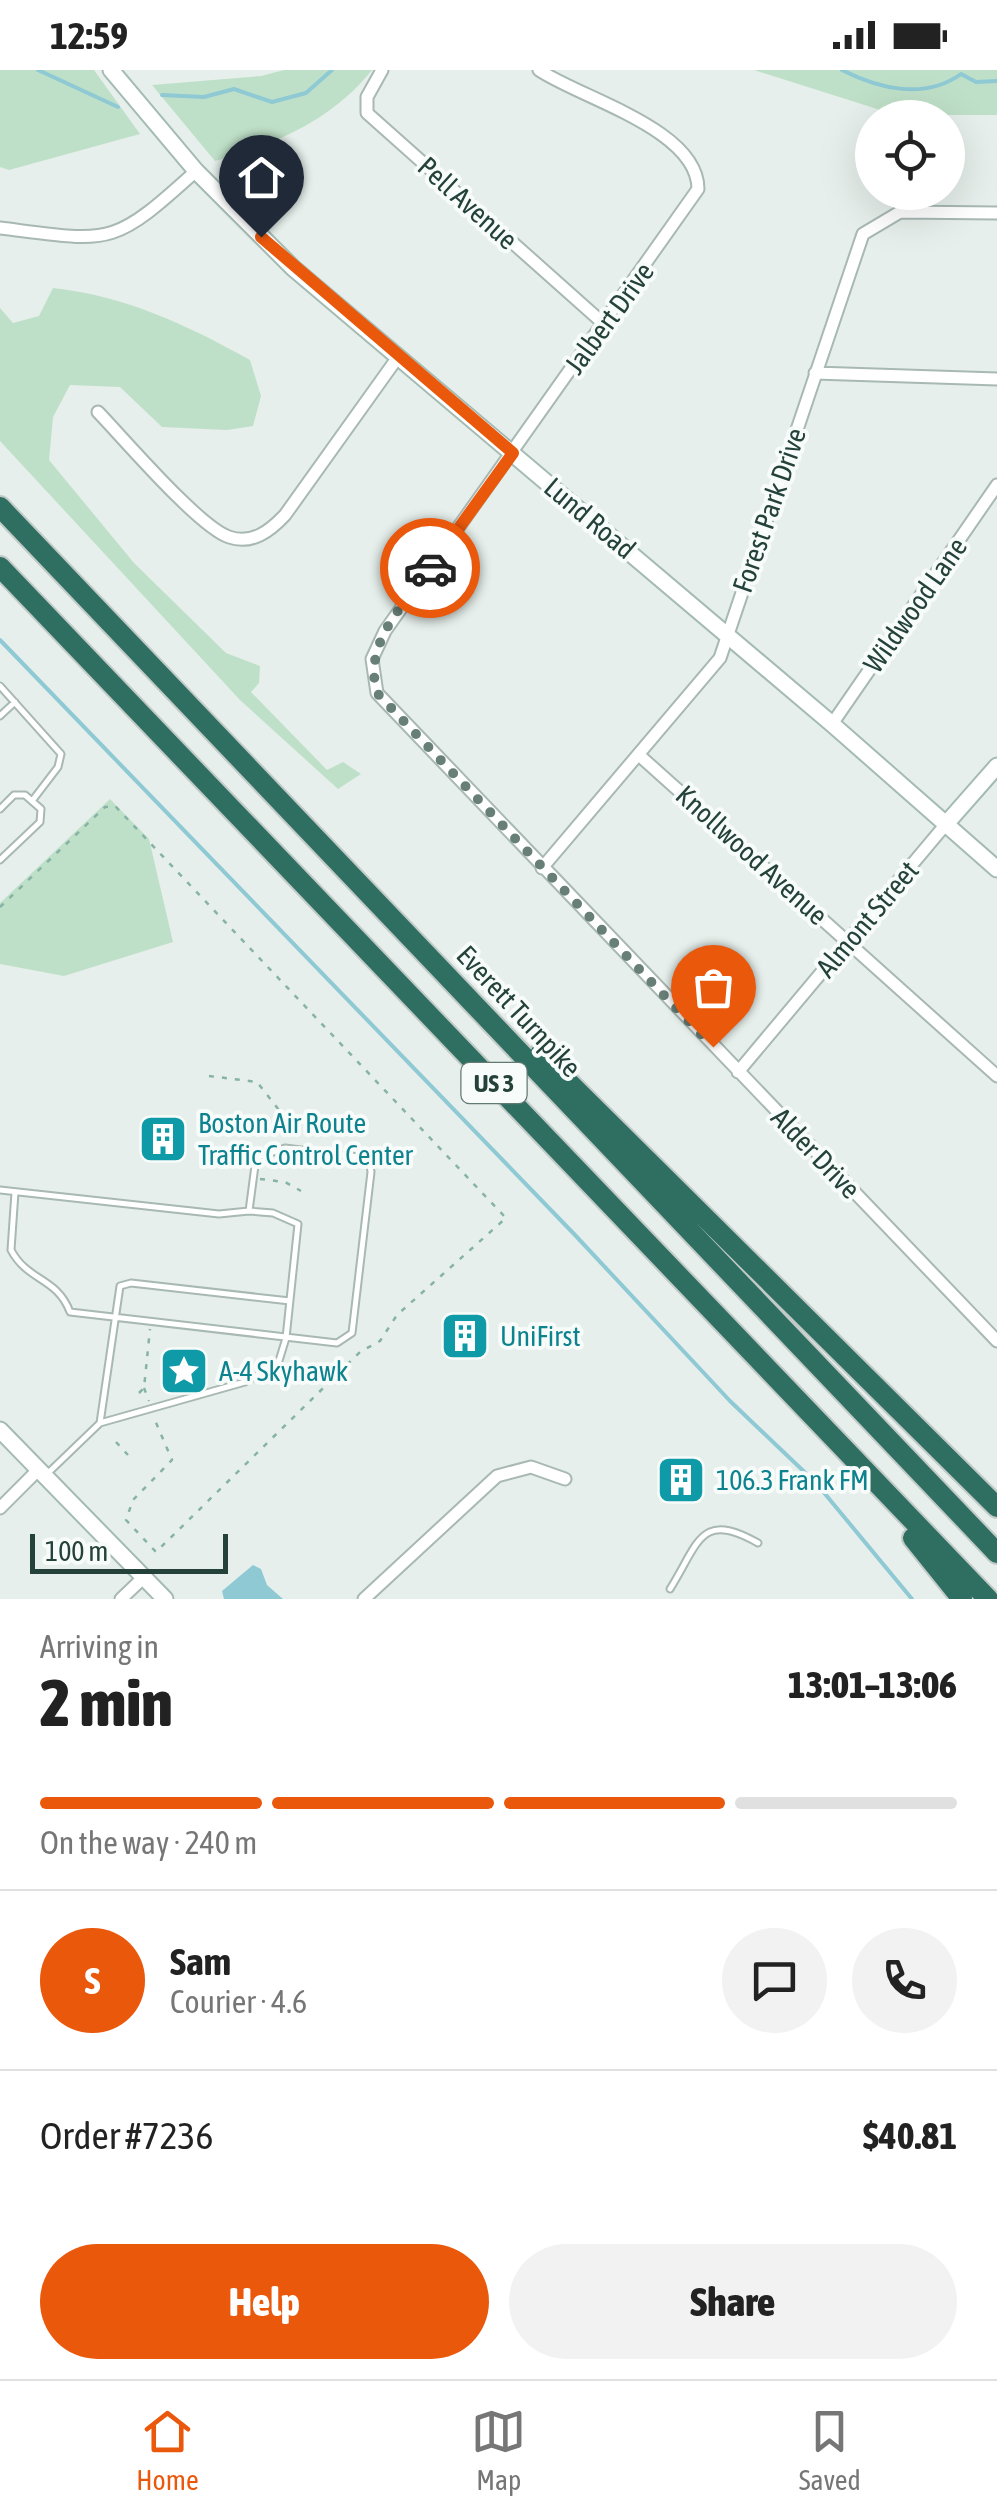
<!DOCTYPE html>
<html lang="en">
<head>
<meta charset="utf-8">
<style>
	body { margin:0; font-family:"Asap Condensed",sans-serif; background:#f2f2f2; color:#222; height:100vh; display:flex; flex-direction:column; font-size:38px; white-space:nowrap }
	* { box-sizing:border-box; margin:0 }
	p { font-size:32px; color:#767676 }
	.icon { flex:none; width:55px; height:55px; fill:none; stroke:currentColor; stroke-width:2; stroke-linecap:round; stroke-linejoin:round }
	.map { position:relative; height:1529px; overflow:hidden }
	.details { display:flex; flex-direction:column; background:#fff; flex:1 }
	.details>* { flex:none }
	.tools { position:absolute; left:855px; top:30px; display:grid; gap:20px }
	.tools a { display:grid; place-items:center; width:110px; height:110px; border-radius:50%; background:#fff; box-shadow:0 10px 40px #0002; font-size:50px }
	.scale { position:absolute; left:30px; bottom:25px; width:198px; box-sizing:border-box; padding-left:10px; border:5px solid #24423a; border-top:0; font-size:28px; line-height:35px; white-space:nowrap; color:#24423a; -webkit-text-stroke:8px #f7fbf9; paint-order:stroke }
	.pin { position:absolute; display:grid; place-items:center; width:85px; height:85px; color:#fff; margin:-102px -42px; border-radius:50% 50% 50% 0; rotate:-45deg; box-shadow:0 0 10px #0007 }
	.pin .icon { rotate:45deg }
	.courier { position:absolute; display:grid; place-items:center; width:100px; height:100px; margin:-50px; border:8px solid #ea580c; border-radius:50%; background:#fff; color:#222; box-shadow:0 2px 12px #0007 }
	.overview em { font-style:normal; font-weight:800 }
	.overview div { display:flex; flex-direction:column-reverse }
	.overview { display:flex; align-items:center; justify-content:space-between; height:170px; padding:0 40px }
	h1 { font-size:65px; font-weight:800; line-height:75px }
	.bar { display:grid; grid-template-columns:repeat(4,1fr); gap:15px 10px; align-content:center; height:120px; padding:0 40px }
	.bar i { height:12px; border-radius:8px; background:#e0e0e0 }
	.bar .current { background:#ea580c }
	.bar p { grid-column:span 4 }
	.line { display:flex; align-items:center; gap:25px; padding:0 40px; border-top:2px solid #e0e0e0 }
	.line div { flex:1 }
	.round { display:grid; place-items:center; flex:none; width:105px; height:105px; border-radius:52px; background:#f2f2f2 }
	.button { display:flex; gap:20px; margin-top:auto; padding:20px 40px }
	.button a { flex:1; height:115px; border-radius:60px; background:#ea580c; color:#fff; font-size:40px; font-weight:800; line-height:115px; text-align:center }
	.button a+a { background:#f2f2f2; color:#222 }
	.status { display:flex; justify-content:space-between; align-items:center; height:70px; padding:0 50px; background:#fff; direction:ltr }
	.status svg { height:28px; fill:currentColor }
	.dock { display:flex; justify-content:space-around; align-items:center; height:140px; border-top:2px solid #e0e0e0; background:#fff; font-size:28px; color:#767676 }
	.dock a { display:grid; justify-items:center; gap:5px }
	.dock .current { color:#ea580c }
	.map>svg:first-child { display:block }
</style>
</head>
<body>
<div class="status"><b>12:59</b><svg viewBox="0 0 49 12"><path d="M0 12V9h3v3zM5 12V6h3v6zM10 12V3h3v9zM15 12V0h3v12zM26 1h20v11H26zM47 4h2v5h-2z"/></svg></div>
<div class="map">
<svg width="997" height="1529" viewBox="0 0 997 1529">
	<rect width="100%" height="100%" fill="#e6efeb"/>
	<path fill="#bfe0c8" d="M0,0H94L140,64L9,100L0,97Z
		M284,0H372C332,50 276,74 215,91L152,15L261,6Z
		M754,0H997V45H896Z
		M53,218C126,226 187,255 250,290L261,326L253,356L227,360L162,357L120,317L70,315L53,347L49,390L134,493L226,583L260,596L259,613L251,622L327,700L343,692L361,704L338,719L240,630L0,371V238L13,253L39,246Z
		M110,729L149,769L173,872L64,906L0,894V833Z"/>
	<path fill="#8ec9d4" d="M253,1495L261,1499L267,1515L283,1529H224L222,1521Z"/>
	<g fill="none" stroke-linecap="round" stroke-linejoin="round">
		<path stroke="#8ec9d4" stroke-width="4" d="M38,0L118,37
			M842,0C879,19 925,30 961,4L976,12L997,11
			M162,25L204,27L234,19L272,32L306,23L332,0
			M0,570L575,1165L730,1331L816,1413L912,1529"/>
		<g stroke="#a8b8b2" stroke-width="9">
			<path id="lane" d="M0,616L61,684L58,697L32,731
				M0,646L15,632
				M0,739L14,725H25L41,739L40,752L0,790
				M0,1120L219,1144L249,1141L256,1088L285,1078L358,1087L370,1095L371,1102L352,1263L337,1273L70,1242C57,1207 28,1212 11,1180L15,1122
				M100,1353L245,1312L278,1294L286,1268L298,1154L273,1143L249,1141
				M47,1404L100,1353L120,1216L131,1213L290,1231
				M670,1519C699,1473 700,1440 758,1473"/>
		</g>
		<g stroke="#a8b8b2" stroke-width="15">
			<path id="street" d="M382,0L367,27V43L604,254
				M539,0C580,28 698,59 698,119L385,561L372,589L377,623L997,1271
				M0,158C112,172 111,178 196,101
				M815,303L997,309
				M98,342C124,369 199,457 229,467C252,475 270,461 285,445L398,287
				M832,654L997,415
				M640,686L997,1006
				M542,798L720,588L863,164L900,142L997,143
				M738,1002L946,754
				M0,1438L38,1400
				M121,1529L143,1508
				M364,1529L497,1406L531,1397L565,1409"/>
		</g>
		<g stroke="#a4bbb3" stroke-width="19">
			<path id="secondary" d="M111,0L196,101L293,198L832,654L997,799
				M946,754L997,696
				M0,1360L165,1529"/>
		</g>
		<g stroke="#c2cac8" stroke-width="24">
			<path id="highway" d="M0,437L997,1483
				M0,497L988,1529
				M540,984L997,1437
				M913,1468L962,1529"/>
		</g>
		<path stroke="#86b3a5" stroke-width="2.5" stroke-dasharray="5 8" stroke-linecap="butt" d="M0,837L105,737L115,736L506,1148L397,1245L380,1271L360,1282L156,1482L126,1450L133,1430L172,1390L154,1348
			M209,1006L257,1012L293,1058L295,1068
			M260,1109L285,1112L301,1121
			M144,1318L149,1331
			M139,1323L144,1318L150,1259
			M116,1372L128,1385"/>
		<use href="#lane" stroke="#fff" stroke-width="5"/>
		<use href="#street" stroke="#fff" stroke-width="11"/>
		<use href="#secondary" stroke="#fff" stroke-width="15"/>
		<use href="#highway" stroke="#2f6f62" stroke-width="20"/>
	</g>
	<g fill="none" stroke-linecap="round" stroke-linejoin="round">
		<path stroke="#687f78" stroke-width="10" stroke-dasharray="0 18" d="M430,498C403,536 363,573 377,623L713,977"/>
		<path stroke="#ea580c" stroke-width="12" d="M261,167L513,383L430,498"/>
	</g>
	<defs>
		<g id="building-square" transform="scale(2.5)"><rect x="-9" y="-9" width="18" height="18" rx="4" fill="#0f9aa8" stroke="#f7fbf9"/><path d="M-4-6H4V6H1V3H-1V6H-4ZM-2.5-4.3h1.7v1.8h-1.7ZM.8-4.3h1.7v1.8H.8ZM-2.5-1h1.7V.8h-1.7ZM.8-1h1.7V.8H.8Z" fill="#fff"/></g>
		<g id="sight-square" transform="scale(2.5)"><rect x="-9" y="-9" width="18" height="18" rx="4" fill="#0f9aa8" stroke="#f7fbf9"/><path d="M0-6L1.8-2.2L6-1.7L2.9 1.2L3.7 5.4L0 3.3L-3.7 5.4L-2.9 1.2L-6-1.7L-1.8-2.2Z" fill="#fff"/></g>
	</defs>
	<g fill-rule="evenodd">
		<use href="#building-square" x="163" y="1069"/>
		<use href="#building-square" x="465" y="1266"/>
		<use href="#sight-square" x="184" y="1301"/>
		<use href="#building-square" x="681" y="1410"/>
	</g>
	<g text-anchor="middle" stroke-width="8" stroke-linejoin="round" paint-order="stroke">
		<rect fill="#f7fbf9" stroke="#637a73" stroke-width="2.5" x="461.5" y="993" width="65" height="40" rx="8"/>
		<g font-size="25" font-weight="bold" fill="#24423a">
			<text x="494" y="1022">US 3</text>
		</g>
		<g font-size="28" fill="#24423a" stroke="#f7fbf9">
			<text transform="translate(468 133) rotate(42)" y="10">Pell Avenue</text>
			<text transform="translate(609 248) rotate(-54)" y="10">Jalbert Drive</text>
			<text transform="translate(769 440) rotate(-71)" y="10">Forest Park Drive</text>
			<text transform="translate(590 448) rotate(40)" y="10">Lund Road</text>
			<text transform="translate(915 535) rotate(-55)" y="10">Wildwood Lane</text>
			<text transform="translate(752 785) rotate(42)" y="10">Knollwood Avenue</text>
			<text transform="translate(867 849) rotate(-50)" y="10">Almont Street</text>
			<text transform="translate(519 941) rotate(47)" y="10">Everett Turnpike</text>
			<text transform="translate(816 1083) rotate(46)" y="10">Alder Drive</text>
		</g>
		<g font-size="28" fill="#0d838f" stroke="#f7fbf9" text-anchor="start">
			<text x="198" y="1063">Boston Air Route<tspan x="198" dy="32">Traffic Control Center</tspan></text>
			<text x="500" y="1276">UniFirst</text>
			<text x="219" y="1311">A-4 Skyhawk</text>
			<text x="716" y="1420">106.3 Frank FM</text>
		</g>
	</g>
</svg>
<div class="tools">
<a><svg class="icon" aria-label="locate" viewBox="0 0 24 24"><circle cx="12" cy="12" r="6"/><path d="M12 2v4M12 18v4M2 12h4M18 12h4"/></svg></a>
</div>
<div class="scale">100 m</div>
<div class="pin" style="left:713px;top:977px;background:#ea580c"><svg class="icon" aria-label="bag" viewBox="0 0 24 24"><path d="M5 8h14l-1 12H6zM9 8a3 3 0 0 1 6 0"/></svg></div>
<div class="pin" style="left:261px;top:167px;background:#1f2937"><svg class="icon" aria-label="home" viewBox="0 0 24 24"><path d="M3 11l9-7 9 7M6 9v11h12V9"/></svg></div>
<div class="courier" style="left:430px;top:498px"><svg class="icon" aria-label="car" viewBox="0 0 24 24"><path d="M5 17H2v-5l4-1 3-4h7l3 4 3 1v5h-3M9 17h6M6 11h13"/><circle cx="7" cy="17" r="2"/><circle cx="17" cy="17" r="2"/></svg></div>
</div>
<section class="details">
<div class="overview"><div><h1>2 min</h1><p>Arriving in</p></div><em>13:01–13:06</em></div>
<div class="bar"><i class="current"></i><i class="current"></i><i class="current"></i><i></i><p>On the way · 240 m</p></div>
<div class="line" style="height:180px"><b class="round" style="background:#ea580c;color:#fff">S</b><div><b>Sam</b><p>Courier · 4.6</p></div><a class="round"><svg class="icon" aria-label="chat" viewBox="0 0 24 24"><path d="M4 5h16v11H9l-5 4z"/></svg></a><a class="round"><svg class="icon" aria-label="phone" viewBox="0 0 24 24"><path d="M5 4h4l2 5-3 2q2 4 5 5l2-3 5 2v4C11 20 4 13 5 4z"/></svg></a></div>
<div class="line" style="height:130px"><div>Order #7236</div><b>$40.81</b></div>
<div class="button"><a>Help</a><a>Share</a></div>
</section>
<nav class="dock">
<a class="current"><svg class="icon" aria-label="home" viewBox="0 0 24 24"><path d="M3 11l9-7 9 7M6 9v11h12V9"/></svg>Home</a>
<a><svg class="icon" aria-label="map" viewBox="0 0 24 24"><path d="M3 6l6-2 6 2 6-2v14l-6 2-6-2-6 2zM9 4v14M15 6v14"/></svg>Map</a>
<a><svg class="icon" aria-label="saved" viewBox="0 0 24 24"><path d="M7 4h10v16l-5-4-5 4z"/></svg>Saved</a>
</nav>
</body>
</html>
